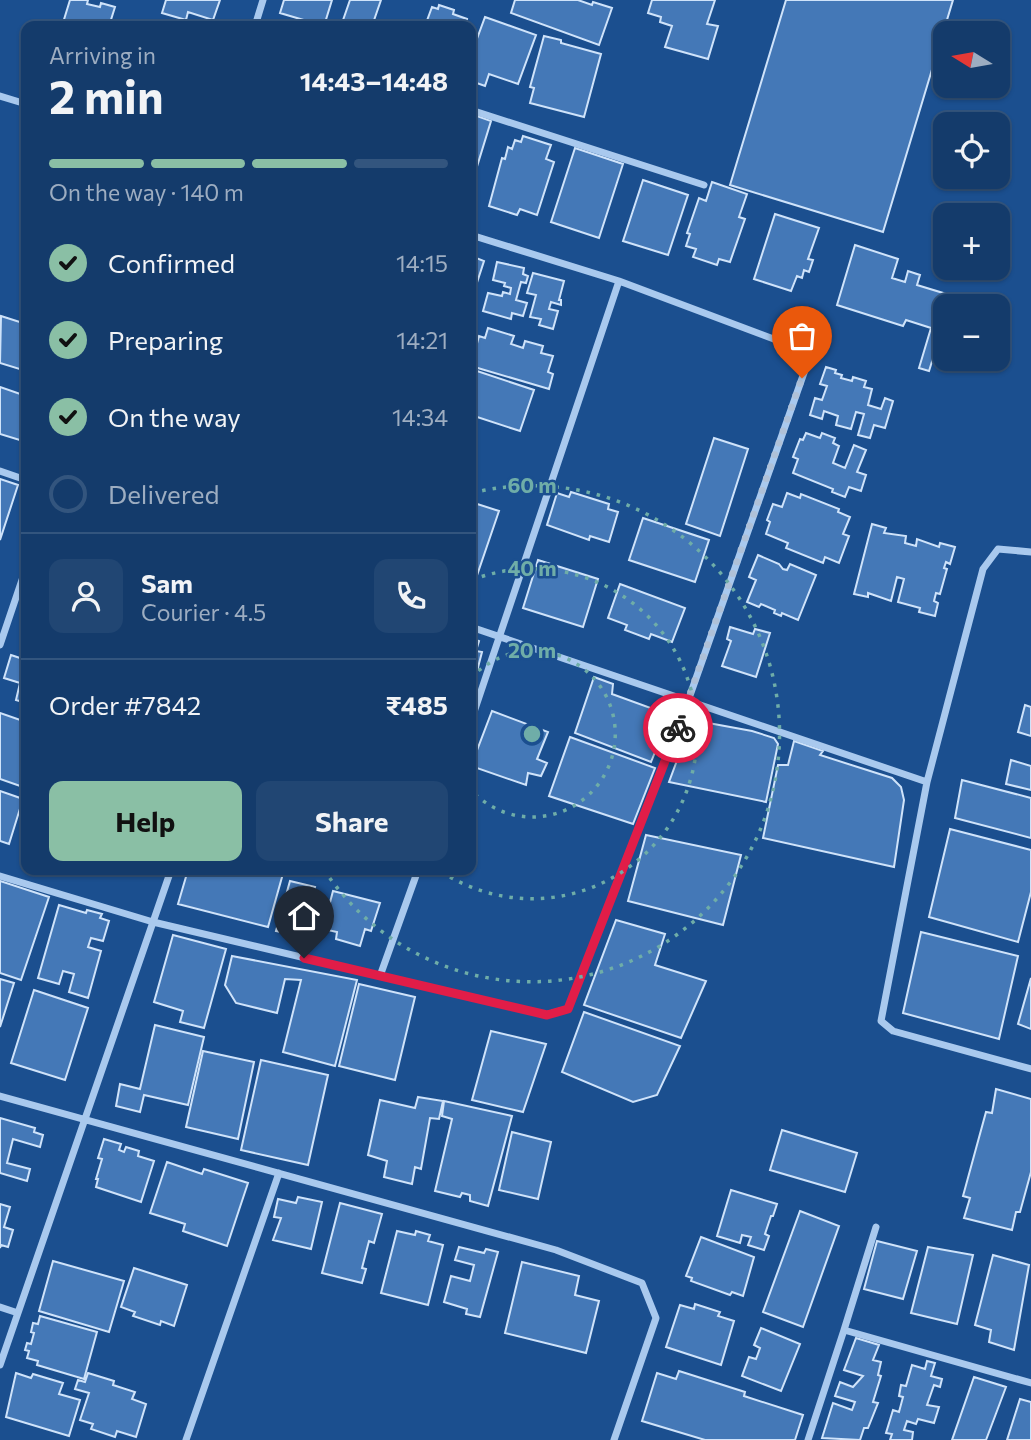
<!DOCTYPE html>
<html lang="en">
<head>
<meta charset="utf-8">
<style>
	body { margin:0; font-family:Commissioner,sans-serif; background:#214673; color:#f1f3f6; height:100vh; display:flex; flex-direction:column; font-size:26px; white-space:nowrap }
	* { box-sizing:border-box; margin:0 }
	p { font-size:23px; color:#9dadc1 }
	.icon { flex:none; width:38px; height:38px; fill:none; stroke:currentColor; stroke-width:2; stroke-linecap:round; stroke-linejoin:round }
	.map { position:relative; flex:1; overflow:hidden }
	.panel { position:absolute; left:21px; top:21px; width:455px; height:854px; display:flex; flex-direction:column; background:#143b6b; border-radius:14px; box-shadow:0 2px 5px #0004,0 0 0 2px #33557e }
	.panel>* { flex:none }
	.needle { width:46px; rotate:281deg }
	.tools { position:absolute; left:933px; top:21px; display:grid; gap:14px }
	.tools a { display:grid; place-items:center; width:77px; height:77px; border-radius:14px; background:#143b6b; box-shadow:0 2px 5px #0004,0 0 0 2px #33557e; font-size:35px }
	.pin { position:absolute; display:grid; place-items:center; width:60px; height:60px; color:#fff; margin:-72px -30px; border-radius:50% 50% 50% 0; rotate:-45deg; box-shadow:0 0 7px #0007 }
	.pin .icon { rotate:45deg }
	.courier { position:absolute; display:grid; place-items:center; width:70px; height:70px; margin:-35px; border:5px solid #e11d48; border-radius:50%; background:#fff; color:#222; box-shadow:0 2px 9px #0007 }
	.overview em { font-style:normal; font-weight:700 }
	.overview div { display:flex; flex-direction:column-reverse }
	.overview { display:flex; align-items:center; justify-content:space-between; height:119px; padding:0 28px }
	h1 { font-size:46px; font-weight:700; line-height:52px }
	.bar { display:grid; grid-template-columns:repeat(4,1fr); gap:10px 7px; align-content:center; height:84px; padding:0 28px }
	.bar i { height:9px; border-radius:5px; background:#33557e }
	.bar .active { background:#8abfa5 }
	.bar p { grid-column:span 4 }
	.line { display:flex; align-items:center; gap:18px; padding:0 28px; border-top:2px solid #33557e }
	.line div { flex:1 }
	.round { display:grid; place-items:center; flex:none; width:74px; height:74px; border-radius:14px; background:#214673 }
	ol { padding:0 28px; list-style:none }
	li { display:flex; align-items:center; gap:21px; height:77px }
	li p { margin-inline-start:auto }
	li .icon { padding:7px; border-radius:50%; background:#8abfa5; color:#111; stroke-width:4 }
	li:last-child { color:#9dadc1 }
	li i { width:38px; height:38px; border:4px solid #33557e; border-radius:50% }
	.cta { display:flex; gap:14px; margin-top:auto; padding:14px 28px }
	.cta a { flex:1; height:80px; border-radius:14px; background:#8abfa5; color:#111; font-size:28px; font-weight:700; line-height:80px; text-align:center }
	.cta a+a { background:#214673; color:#f1f3f6 }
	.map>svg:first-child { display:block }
</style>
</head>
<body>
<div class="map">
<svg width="1031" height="1440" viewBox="0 0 1031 1440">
	<rect width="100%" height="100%" fill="#1b4f8f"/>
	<path fill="#4478b7" stroke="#cfe3fa" stroke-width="2" d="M70,0H88L87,4L100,7L101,3L115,7L109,26H62Z
		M166,0H220L213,20L188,12L186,20L162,13Z
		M284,0H332L324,26L280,13Z
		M350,0H381L372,26H341Z
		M515,0H578L592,5L593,2L612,8L599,45L511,13Z
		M652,0H715L707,24L718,26L708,59L665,47L672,26L660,22L661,17L648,13Z
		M786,0H953L883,232L730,185Z
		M439,5L454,10L453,14L467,19L465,26H425L432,7L438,9Z
		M485,17L536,35L518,84L489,74L485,86L471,81V55Z
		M544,36L561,40V43L601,54L584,117L530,103L534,88L530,87Z
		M477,116L491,121L471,186V130H472Z
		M523,136L551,145L546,159L554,162L537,215L520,209L517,215L489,206L502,158L505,159L508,147L512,149L515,140L521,142Z
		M575,148L623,164L599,238L551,222Z
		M643,180L688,195L668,255L623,241Z
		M712,182L747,194L739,217L745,219L730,262L719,259L717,265L693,257L696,249L686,246L690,234L687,233L699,198L706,201Z
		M775,214L819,228L808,259L813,260L809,272L804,270L802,278L797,276L791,291L754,279Z
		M855,245L898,259L892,278L905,282L908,271L920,275L917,285L953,296L949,306H945V320L929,371L919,368L931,328L906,320L903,326L837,305Z
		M471,256L484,261L471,301Z
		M497,262L524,268L523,274L528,276L526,283L521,282L516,300L527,303L523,316L512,313L511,319L483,311L488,293L502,296L503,292L510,294L511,288L504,286L505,283L493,280Z
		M533,273L564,281L559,300H561V305L551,302L549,309L558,311L553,329L539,325L541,319L530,317L536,295L527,293Z
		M1,316L26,324V371L0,363Z
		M488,328L514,336L511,344L523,348L525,341L543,346L541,353L553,356L548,372L553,374L549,389L471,366L479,336L485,338Z
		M826,367L836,370L835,373L842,375L841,378L852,381L853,377L866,381L864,387L872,389L868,405L881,409L885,398L893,401L885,428L874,425L870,438L858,435L864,414L856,412L851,429L836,425L838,416L824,411L822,419L810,415L815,398L822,400L827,386L820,384Z
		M471,369L534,390L520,431L471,415Z
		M0,387L26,396V431L23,441L0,434Z
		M806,433L820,438L822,433L835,438L833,443L839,446L833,463L845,468L854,445L866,450L857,472L866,475L861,491L849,487L845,497L832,492L833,489L793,473L798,459L793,457L800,439L803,440Z
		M714,438L748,449L720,536L686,524Z
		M0,479L18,485L0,540Z
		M571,492L609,504L608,509L618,512L609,542L590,536L589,540L547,525L557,493L569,497Z
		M787,493L800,498L801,494L839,509L838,512L850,517L843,534L849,536L839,563L825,557L823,563L786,548L788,543L766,534L770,522L767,520L773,504L782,507Z
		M471,502L499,511L473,587L471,586Z
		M643,518L709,540L695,582L629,560Z
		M872,524L886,528L884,533L906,536L905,543L916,546L917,539L939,547L940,543L955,547L950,564L946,562L944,568L947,569L940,594L936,593L934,601L938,603L935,616L919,612L920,608L898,602L904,579L897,577L891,601L868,593V597L854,594Z
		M758,555L779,564L783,569L787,570L790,564L816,575L798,620L782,613L781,616L774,613L775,610L761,604L759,607L747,602L756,580L749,577Z
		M538,560L598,579L583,627L523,608Z
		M620,584L685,608L672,642L651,634L649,639L625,630L627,625L608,618Z
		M730,627L753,634L755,629L770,633L756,677L722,666L731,641L727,639Z
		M471,638L479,641L476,651L482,652L476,675L471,674Z
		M11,655L26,660V703L16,700L20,683L4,678Z
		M594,677L613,684L612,694L670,715L651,762L575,733Z
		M1025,705L1031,707V736L1018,732Z
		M492,711L548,732L537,759L547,763L541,776L528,773L526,785L471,766Z
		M0,713L26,722V788L0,779Z
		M692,720L752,731L774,738L778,744L766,802L669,782Z
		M570,737L655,768L633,824L549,796Z
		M794,741L823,751L820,755L892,778L901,787L904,800L894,867L763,838L778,765H788Z
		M1011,760L1031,766V790L1006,784Z
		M962,780L1031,798V838L955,818Z
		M0,791L23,799L9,844L0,841Z
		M950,829L1031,850V892L1018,942L929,917Z
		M646,835L741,855L723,925L628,901Z
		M188,870H284L268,927L178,904Z
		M0,881L49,897L21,980L0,973Z
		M290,881L315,887L313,894L319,895L308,938L276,931Z
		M333,891L380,903L371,931L365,929L360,946L336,939L337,932L323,929Z
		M59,905L86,913L87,910L102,914L100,918L109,921L103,941L91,938L88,947L101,951L88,998L69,992L74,974L63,971L59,984L38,978Z
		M616,920L665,934L655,965L706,981L681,1038L584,1005Z
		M921,932L1018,956L999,1039L903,1013Z
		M173,935L226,949L204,1028L180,1022L183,1011L154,1002Z
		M232,956L357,980L335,1066L283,1052L301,980L285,979L277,1013L236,1003L225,985Z
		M1031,978V1029L1018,1024Z
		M0,979L14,983L0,1027Z
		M359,984L415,997L395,1080L339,1066Z
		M34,990L88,1008L65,1080L11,1063Z
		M584,1012L680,1046L657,1095L633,1102L562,1072Z
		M155,1025L204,1037L188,1105L144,1095L140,1112L116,1106L120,1084L140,1089Z
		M491,1031L546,1044L523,1112L472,1100Z
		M203,1051L254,1062L238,1139L186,1127Z
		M261,1060L328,1075L308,1165L241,1150Z
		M996,1089L1031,1099V1172L1020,1212H1016L1012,1230L964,1218L970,1198L963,1196L986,1112L992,1113Z
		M418,1097L443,1101L439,1119L430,1118L421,1169L415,1167L412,1184L384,1177L387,1161L368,1155L380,1100L415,1108Z
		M444,1101L512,1116L488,1206L470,1201V1195L462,1193L460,1197L435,1191L452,1119L442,1116Z
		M0,1118L35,1128L34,1132L43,1135L40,1147L13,1139L7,1163L30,1169L27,1181L0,1173Z
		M782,1130L857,1153L845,1192L770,1170Z
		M512,1132L551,1142L538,1199L499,1190Z
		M104,1139L121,1144L119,1150L124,1152L126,1147L139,1151L138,1156L154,1161L141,1202L96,1187L98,1179H96L102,1159L98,1158Z
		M167,1162L202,1174L204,1169L248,1183L227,1246L183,1231L185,1224L150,1213Z
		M731,1190L777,1204L773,1216H771L765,1234L769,1236L764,1250L748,1245L751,1237L742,1235L740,1243L717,1236Z
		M298,1197L322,1202L311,1249L273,1240L281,1218L274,1217L278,1199L296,1203Z
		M340,1203L382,1214L374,1243L369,1241L362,1268L366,1269L362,1283L322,1273Z
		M0,1204L10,1207L4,1227L13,1230L8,1247L1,1245L0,1248Z
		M800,1211L839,1226L803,1327L763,1312Z
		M397,1231L415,1235L416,1231L430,1235L428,1241L443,1245L428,1305L381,1293Z
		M701,1237L754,1257L743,1296L732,1292L730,1295L691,1281L692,1278L686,1276Z
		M877,1241L917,1251L903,1299L864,1289Z
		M459,1247L484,1253L486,1249L498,1252L480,1317L466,1314L467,1309L444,1302L451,1276L470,1281L474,1265L455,1260Z
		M928,1247L973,1255L957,1324L911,1313Z
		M993,1255L1029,1265L1014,1350L989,1342L991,1330L975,1325Z
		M53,1261L124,1281L109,1332L39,1311Z
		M522,1262L579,1276L575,1295L599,1301L586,1353L505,1333Z
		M134,1268L187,1285L174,1326L161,1321L160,1325L133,1316L135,1312L121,1307Z
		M695,1304L720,1312L718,1316L734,1321L721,1365L666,1347L680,1305L694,1309Z
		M40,1316L97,1332L84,1379L37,1365L38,1361L27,1358L29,1351L25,1350L27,1343L31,1344L34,1333L31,1332L33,1323L38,1324Z
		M761,1328L800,1344L781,1391L742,1376L749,1357L756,1359L760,1348L754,1345Z
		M856,1338L879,1345L873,1360L881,1362L878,1375L881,1376L873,1402L878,1403L868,1428H864L860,1440L822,1438L833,1403L852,1410L855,1402L835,1396L840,1382L853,1387L863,1376L844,1370Z
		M927,1361L935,1363L931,1376L942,1379L940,1387L934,1385L927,1405L939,1407L934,1423L918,1419L916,1424L907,1421L904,1430L913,1432L912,1440H890L892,1434L886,1433L893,1410L899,1412L903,1397L899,1396L901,1385L906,1386L912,1365L925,1369Z
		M679,1371L745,1392L744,1396L803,1415L795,1440H705L642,1421L657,1373L676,1379Z
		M16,1373L31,1378L33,1374L63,1383L59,1394L80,1400L69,1436L6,1417Z
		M88,1373L114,1381L113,1385L135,1392L132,1399L146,1404L136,1437L117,1431L115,1437L91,1429L93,1424L80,1420L89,1393L75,1389L78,1380L85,1382Z
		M974,1377L1006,1387L986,1440H952Z
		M1020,1399L1031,1402V1440H1007Z"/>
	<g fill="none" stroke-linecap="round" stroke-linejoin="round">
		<path stroke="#a9c9ee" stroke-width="7" d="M255,26L263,0
			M0,96L26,104
			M471,110L704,185
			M0,471L26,480
			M1031,552L998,549L983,569L927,782L881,1021L893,1031L1031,1069
			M471,627L927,782
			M0,645L26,568
			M471,721L619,281
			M0,876L153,922L546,1015L568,1009L688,701L811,353L619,281L471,235
			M380,976L418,870
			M0,1096L556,1250L642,1283L656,1318L614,1440
			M876,1227L844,1330L1031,1383
			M0,1307L18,1313
			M0,1365L171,870
			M186,1440L279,1173
			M808,1440L844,1330"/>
	</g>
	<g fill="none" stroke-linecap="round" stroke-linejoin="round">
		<path stroke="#afc1d8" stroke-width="7" stroke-dasharray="0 12.6" d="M678,728L802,378"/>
		<path stroke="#e11d48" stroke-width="9" d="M304,958L547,1015L568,1009L678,728"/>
	</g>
	<g fill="none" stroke="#6fada8" stroke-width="3.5" stroke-dasharray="3.5 7">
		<path d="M471 678A83 83 0 1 1 471 790"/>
		<path d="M472 580A165 165 0 1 1 439 870"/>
		<path d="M472 493A248 248 0 1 1 325 871"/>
	</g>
	<circle cx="532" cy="734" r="10" fill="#6fada8" stroke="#1b4f8f" stroke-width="3.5"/>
	<g font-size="21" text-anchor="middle" font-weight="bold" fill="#6fada8" stroke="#1b4f8f" stroke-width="5" stroke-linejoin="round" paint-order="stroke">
		<text x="532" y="493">60 m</text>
		<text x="532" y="576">40 m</text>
		<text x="532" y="658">20 m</text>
	</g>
</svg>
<div class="tools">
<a><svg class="needle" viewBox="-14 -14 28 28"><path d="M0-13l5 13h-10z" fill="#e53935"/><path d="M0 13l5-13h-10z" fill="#9dadc1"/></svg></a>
<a><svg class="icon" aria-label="locate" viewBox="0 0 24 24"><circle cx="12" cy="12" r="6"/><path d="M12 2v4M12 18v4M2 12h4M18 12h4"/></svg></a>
<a>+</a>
<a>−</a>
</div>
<div class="pin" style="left:802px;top:378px;background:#ea580c"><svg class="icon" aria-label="bag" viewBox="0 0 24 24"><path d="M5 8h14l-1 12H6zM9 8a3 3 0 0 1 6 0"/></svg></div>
<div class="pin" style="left:304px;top:958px;background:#1f2937"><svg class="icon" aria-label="home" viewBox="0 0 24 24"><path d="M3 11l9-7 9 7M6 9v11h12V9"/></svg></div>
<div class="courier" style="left:678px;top:728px"><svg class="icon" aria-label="bike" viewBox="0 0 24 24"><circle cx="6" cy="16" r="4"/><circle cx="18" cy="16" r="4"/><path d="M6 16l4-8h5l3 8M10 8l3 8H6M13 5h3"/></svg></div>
<section class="panel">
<div class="overview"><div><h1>2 min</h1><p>Arriving in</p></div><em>14:43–14:48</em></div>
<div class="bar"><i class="active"></i><i class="active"></i><i class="active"></i><i></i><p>On the way · 140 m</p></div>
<ol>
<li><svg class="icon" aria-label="check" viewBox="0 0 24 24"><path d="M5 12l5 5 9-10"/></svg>Confirmed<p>14:15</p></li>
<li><svg class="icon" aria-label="check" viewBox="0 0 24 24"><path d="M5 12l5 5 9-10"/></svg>Preparing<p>14:21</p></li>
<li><svg class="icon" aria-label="check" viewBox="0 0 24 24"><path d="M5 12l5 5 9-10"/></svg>On the way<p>14:34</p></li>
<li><i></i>Delivered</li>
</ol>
<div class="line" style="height:126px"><a class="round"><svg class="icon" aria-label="person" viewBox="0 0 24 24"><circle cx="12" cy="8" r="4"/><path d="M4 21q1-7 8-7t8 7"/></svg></a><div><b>Sam</b><p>Courier · 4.5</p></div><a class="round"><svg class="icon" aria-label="phone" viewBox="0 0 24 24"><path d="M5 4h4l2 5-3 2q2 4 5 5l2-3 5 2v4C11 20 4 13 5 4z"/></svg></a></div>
<div class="line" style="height:91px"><div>Order #7842</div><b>₹485</b></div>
<div class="cta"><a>Help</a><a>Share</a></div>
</section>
</div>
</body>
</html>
